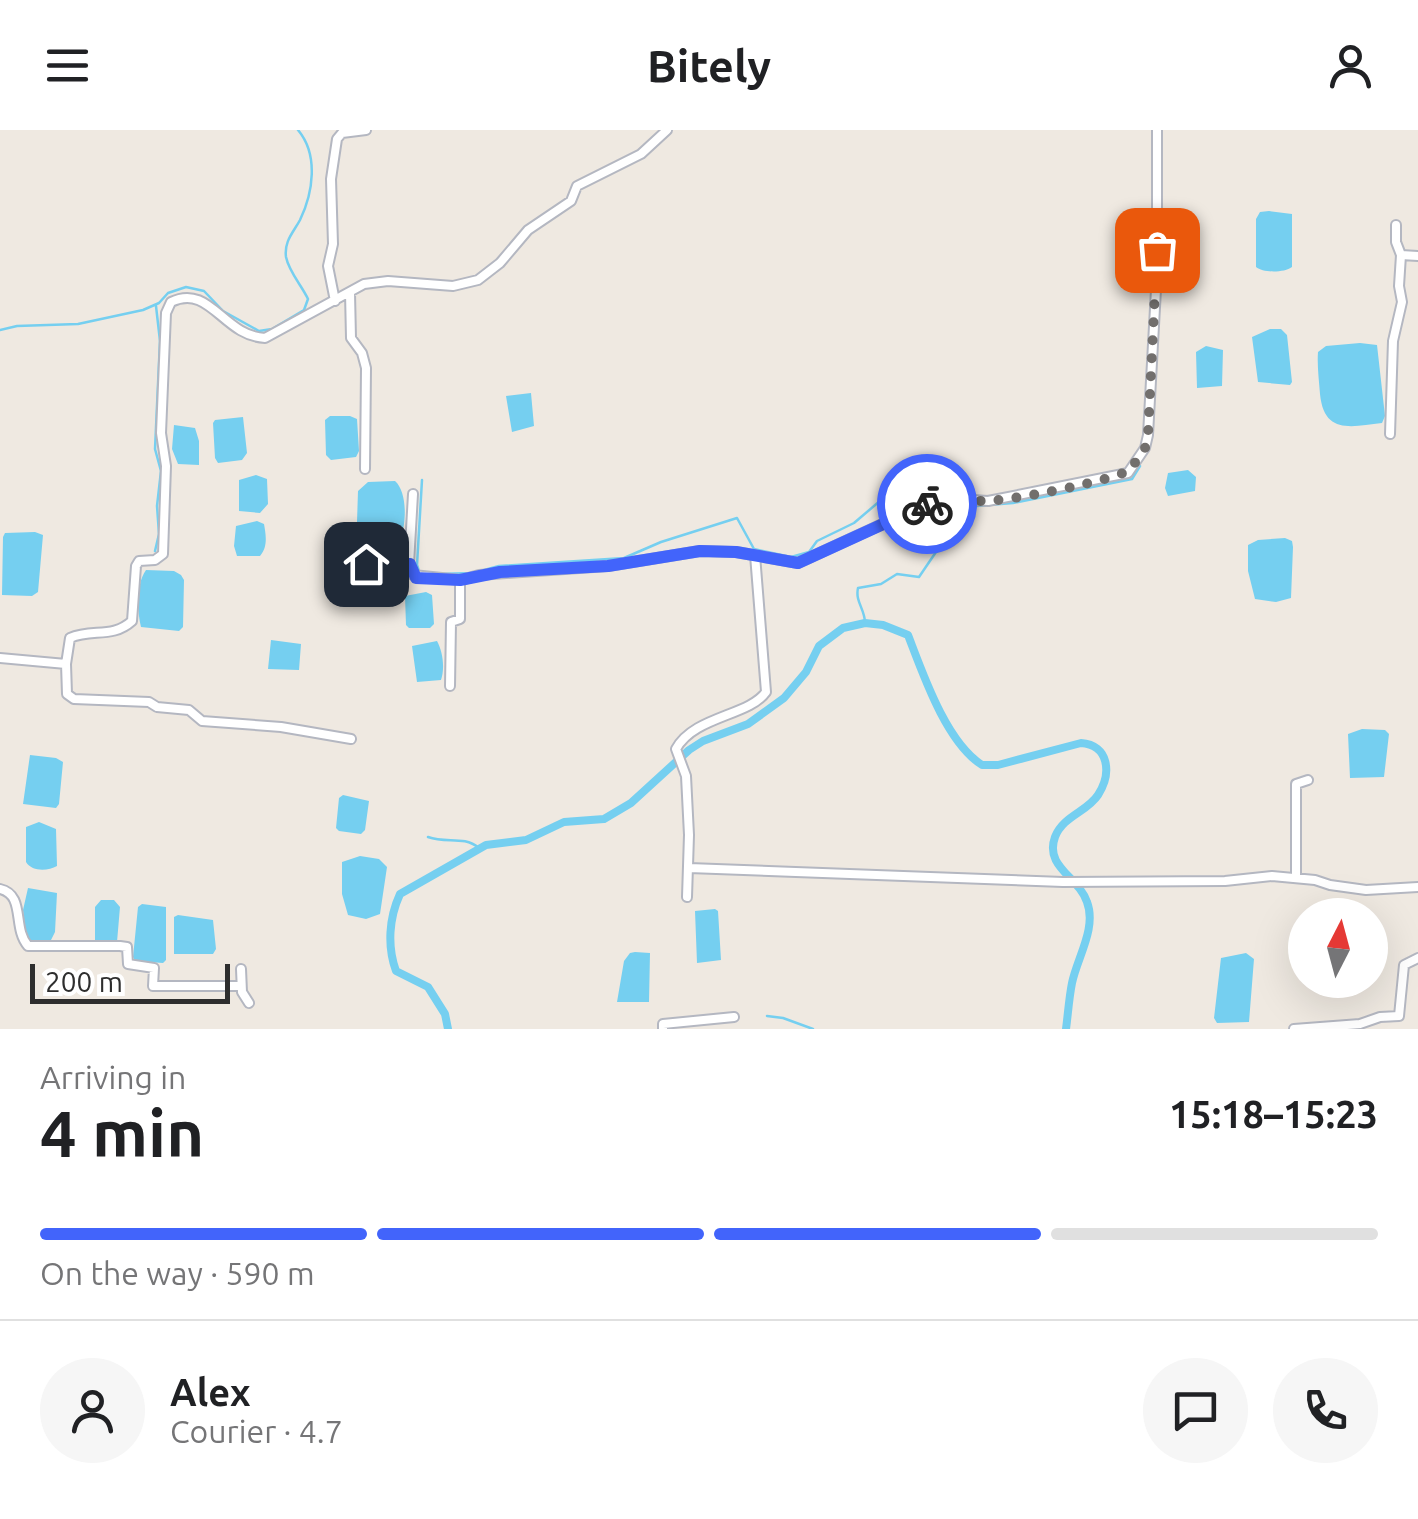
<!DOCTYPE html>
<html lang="en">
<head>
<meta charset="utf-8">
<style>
	body { margin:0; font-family:Ubuntu,sans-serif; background:#f6f6f6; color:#202124; height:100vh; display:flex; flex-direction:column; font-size:38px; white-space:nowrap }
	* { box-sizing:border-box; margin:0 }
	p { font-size:32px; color:#757577 }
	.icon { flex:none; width:55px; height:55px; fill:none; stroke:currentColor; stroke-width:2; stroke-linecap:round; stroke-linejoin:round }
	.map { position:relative; height:899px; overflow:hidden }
	.details { display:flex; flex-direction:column; background:#fff; flex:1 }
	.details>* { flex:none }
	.needle { width:65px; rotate:6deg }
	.fabs { position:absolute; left:1288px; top:768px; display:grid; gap:20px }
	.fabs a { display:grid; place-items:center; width:100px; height:100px; border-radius:50%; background:#fff; box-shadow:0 10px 40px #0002; font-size:50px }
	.scale { position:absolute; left:30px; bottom:25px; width:200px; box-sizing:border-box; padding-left:10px; border:5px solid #2e2e2e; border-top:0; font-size:28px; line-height:35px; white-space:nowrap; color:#2e2e2e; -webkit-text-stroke:8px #fff; paint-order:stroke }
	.pin { position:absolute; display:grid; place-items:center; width:85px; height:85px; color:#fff; margin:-42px; border-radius:20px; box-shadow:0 5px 15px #0006 }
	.courier { position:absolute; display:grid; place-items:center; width:100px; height:100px; margin:-50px; border:8px solid #4264fb; border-radius:50%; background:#fff; color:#222; box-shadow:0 2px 12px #0007 }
	.summary em { font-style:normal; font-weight:700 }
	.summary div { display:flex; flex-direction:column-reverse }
	.summary { display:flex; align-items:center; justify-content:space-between; height:170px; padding:0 40px }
	h1 { font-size:65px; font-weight:700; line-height:75px }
	.bar { display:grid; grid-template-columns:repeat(4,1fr); gap:15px 10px; align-content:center; height:120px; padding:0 40px }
	.bar i { height:12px; border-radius:8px; background:#e0e0e0 }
	.bar .selected { background:#4264fb }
	.bar p { grid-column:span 4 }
	.line { display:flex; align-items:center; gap:25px; padding:0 40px; border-top:2px solid #e0e0e0 }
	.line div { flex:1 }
	.round { display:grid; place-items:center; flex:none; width:105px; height:105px; border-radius:52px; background:#f6f6f6 }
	header { display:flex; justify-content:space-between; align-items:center; height:130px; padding:0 40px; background:#fff; font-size:45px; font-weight:700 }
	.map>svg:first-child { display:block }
</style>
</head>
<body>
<header><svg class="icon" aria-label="menu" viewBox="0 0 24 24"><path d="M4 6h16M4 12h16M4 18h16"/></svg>Bitely<svg class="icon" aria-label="person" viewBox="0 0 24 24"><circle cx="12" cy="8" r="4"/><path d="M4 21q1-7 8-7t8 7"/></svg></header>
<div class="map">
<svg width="1418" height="899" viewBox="0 0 1418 899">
	<rect width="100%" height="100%" fill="#efe9e1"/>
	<path fill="#75cff0" d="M1269,81L1292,84V137C1284,143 1263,143 1256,137V89L1260,82Z
		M1270,199H1281L1287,205L1292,252L1290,255L1258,252L1252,207Z
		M1360,213L1377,215L1385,286L1382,293C1350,297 1324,304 1320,264C1319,250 1317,236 1318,222L1326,216Z
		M1206,216L1223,220L1222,256L1197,258L1196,222Z
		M531,263L534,296L512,302L506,266Z
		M330,286H350L357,289L359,321L356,327L331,330L326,325L325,290Z
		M243,287L247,323L242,330L218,333L215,328L213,293L215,290Z
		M174,295L195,298L199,311V335L178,334L172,319Z
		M1188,340L1196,347L1195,361L1168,366L1165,358L1168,343Z
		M256,345L267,349L268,374L260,383L239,381V350Z
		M395,351C411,365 406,414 390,428L360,426L356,423L358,361L368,352Z
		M257,391L264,394C266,405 268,417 260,426H237L234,416L236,396Z
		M35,402L43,405L38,462L32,466L2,465L3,407L5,403Z
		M1285,408L1292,411L1293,417L1291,468L1276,472L1255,469L1248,441V415L1258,410Z
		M146,440L174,441L181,445L184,450L183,497L179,501L141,497C137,481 136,454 146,440Z
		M426,462L432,465L434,494L430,498H409L406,495L405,466Z
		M271,510L301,514L299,540L268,539Z
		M437,511C443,522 445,538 441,550L417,552L412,516Z
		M1362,599L1385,600L1389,604L1384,647L1350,648L1348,604Z
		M30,625L56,628L63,632L59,674L56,678L23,674Z
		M343,665L369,671L365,700L361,704L339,701L336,698L339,668Z
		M39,692L56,699L57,736C48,741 32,742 26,732V697Z
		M360,726L379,729L387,737L380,784L366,789L348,785L342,764V732Z
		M28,758L57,763L55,802L50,812L32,813L26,808L23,780Z
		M101,770H114L120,777L117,812L95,811V777Z
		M142,774L166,777V830L163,833L135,831L133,827L138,777Z
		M715,779L718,781L721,830L697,833L695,781Z
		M178,785L213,790L216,819L213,824H174V787Z
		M635,822L650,823L649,872H617L624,831L630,823Z
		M1246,823L1254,829L1249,892L1217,893L1214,888L1221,828Z"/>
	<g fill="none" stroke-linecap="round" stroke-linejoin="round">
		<path stroke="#75cff0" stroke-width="2.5" d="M0,200L17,196L78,194L143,180L159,173L168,163L186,157L204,161L223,181L259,201L272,199L304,180L308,169C302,156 289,142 286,127C284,111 293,103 300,90C313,63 319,25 298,0
			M422,350L417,435L419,441L424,443
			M928,380L1013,373L1132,349L1140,336
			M155,421L159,404L157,376L161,341L155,319L160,211L156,176
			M437,444L473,443L499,436L624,428L661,412L737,388L754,419L791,427L809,422L817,411L854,393L894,359H912L923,371
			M865,493C865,479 855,472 858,458L881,454L897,444L919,447L936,422L944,418L943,408L927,378
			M428,707C447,714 463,705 479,718
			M767,886L783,888L813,899"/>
		<path stroke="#75cff0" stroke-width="8" d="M448,899L445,884L428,857L396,841C387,816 389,788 400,764L486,715L526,710L564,692L604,689L631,673L689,620L703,611L748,594L784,568L806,542L819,516L843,498L865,493L883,495L908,505C923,544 946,612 982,635H998L1081,613C1109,615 1112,643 1098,665C1087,682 1063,686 1055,707C1044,737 1079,747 1087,772C1097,798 1077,828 1072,853C1069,868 1068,884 1066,899"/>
		<g stroke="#b4b7c1" stroke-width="12">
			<path id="minor" d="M1401,125L1418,126
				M350,163L351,208L362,223L366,238L365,339
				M335,171L328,136L333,114L331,49L337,9L342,3L366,0
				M1390,304L1393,211L1402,172L1399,156L1401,125L1396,112V95
				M413,364L409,434L413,445L461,450
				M356,433L409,434
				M0,528L66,534L67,564L74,569L149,572L157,577L189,580L202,591L281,597L351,609
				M66,534L70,508C92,498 112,509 132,491L136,436L139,431L155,430L163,424L166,336L161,303L166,183L171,172C210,153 223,206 265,208L364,154L388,151L453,156L478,150L500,133L528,100L571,71L577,56L641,24L667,0
				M450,556L451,492L460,489V454L461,450L479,445L608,436L700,421L736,422L798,433L930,372L958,369L988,371L1128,343L1145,318L1148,305L1157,141V0
				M689,738L1063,752L1225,751L1272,746L1315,750L1330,755L1366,760L1418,757
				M1296,748V654L1308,650
				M0,759C26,765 12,798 28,816H120L127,817L128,834L154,838L153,856H241
				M687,767L689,705L686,646L676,619C694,586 749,586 766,562L755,425
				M241,839L242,862L249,873
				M663,899V894L734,887
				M1294,899L1360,894L1380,887L1399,886L1404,835L1418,828"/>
		</g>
		<use href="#minor" stroke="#fff" stroke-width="8"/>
	</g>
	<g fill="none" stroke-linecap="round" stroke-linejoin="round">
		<path stroke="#726f6d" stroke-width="10" stroke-dasharray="0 18" d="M927,374C946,369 963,370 983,371C1006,372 1111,351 1130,340L1145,318L1148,305L1157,120"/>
		<path stroke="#4264fb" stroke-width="12" d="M366,434H410L416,448L460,450L500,442L608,436L700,421L736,422L798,433L927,374"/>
	</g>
</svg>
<div class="fabs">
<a><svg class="needle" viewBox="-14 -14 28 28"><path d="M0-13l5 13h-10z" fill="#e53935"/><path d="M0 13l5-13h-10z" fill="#757577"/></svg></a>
</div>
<div class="scale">200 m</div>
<div class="pin" style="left:1157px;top:120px;background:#ea580c"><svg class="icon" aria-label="bag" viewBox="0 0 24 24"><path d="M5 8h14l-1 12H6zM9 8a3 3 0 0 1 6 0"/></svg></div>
<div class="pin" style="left:366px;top:434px;background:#1f2937"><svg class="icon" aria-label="home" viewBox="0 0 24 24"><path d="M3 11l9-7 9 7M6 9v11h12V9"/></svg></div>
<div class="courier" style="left:927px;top:374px"><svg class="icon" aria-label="bike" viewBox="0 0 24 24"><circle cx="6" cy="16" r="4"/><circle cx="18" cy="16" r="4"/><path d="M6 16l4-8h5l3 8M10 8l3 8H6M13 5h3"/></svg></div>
</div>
<section class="details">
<div class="summary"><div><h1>4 min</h1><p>Arriving in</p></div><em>15:18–15:23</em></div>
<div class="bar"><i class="selected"></i><i class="selected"></i><i class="selected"></i><i></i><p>On the way · 590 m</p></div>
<div class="line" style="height:180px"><a class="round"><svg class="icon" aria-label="person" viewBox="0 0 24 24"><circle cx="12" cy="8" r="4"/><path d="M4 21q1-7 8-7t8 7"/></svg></a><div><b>Alex</b><p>Courier · 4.7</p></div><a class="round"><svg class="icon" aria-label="chat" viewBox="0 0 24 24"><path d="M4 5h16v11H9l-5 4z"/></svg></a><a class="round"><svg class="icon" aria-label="phone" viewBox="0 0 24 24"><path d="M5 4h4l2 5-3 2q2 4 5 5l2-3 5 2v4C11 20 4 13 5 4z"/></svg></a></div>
</section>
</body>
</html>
